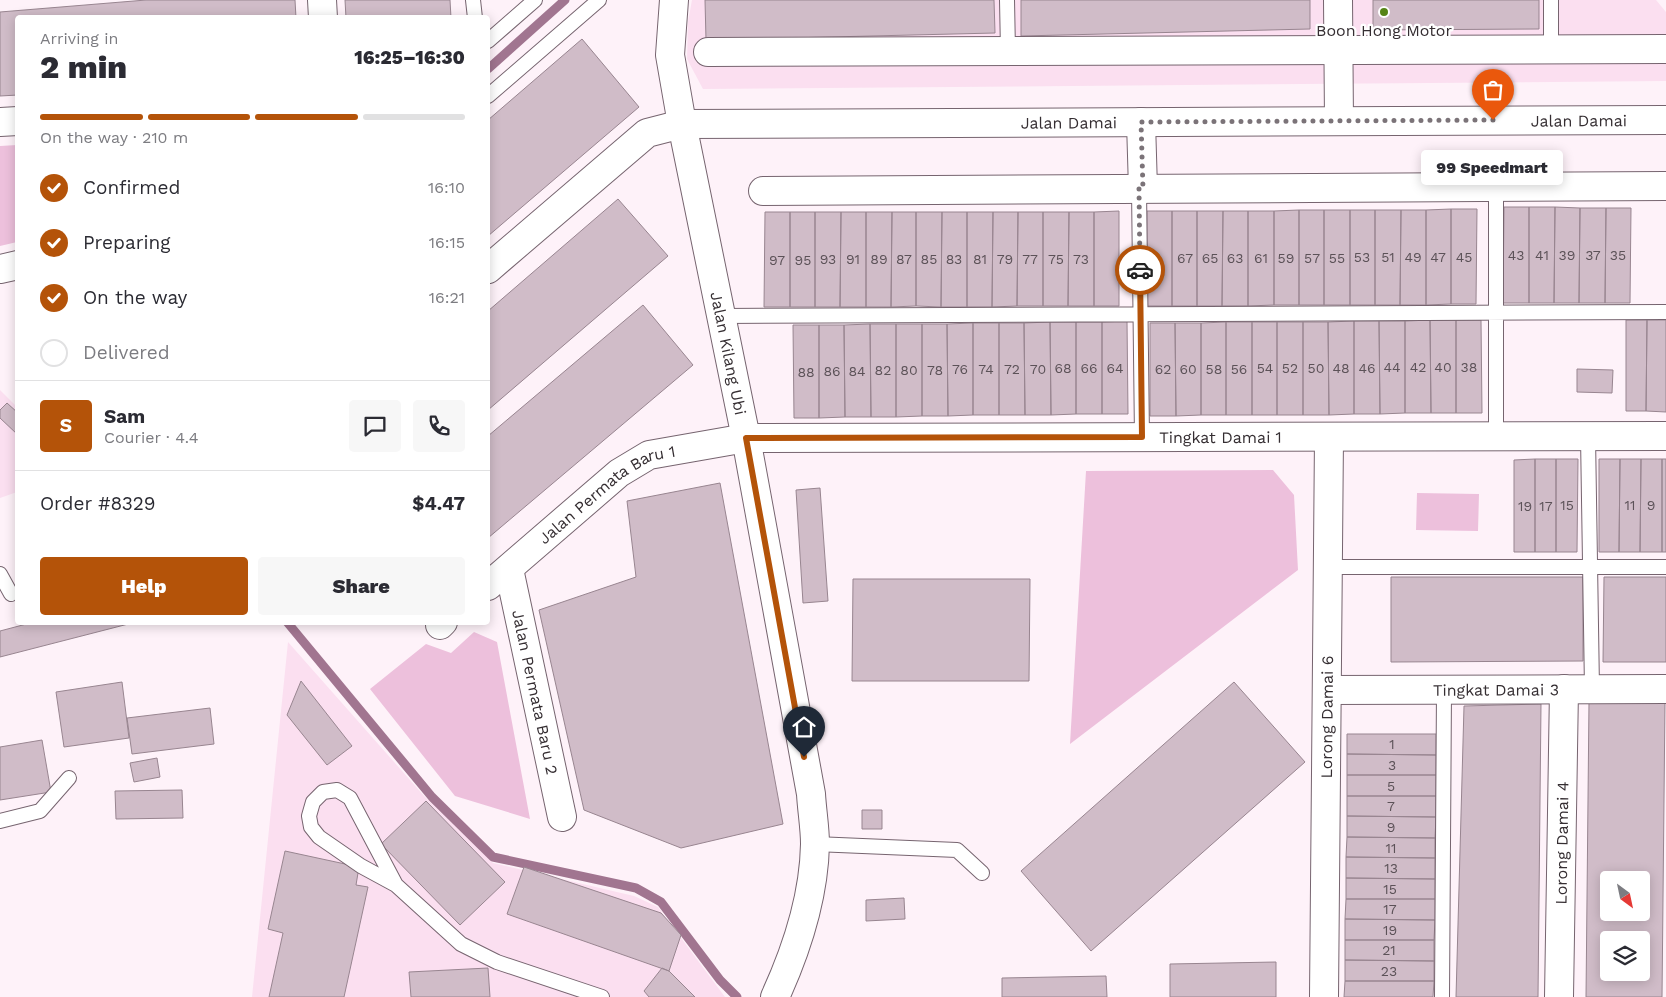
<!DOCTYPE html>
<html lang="en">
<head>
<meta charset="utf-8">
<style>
	body { margin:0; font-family:"Work Sans",sans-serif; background:#f7f7f7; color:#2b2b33; height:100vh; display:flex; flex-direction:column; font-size:19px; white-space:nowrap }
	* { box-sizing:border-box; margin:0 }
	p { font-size:16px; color:#7c7c81 }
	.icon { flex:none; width:28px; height:28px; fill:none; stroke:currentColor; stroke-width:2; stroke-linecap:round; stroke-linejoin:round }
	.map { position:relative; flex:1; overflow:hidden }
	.sheet { position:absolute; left:15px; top:15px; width:475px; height:610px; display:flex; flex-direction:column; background:#fff; border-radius:5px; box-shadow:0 2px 12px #0003 }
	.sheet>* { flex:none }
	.needle { width:32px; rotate:147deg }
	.controls { position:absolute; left:1600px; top:871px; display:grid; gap:10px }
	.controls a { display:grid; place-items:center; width:50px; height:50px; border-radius:5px; background:#fff; box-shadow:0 2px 12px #0003; font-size:25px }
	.pin { position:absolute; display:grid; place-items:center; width:42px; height:42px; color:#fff; margin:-51px -21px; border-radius:50% 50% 50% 0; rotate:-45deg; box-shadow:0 0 5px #0007 }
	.pin .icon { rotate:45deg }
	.courier { position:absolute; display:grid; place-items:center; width:50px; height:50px; margin:-25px; border:4px solid #b45309; border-radius:50%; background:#fff; color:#222; box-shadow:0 1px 6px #0007 }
	.bubble { position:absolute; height:35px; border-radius:5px; background:#fff; box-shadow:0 2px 12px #0003; font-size:16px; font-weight:800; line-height:35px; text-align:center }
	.head em { font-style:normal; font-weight:800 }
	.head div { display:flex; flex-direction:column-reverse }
	.head { display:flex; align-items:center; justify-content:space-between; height:85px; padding:0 25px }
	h1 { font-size:32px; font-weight:800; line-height:38px }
	.bar { display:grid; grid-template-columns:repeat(4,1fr); gap:8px 5px; align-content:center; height:60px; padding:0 25px }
	.bar i { height:6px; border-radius:4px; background:#e1e1e2 }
	.bar .selected { background:#b45309 }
	.bar p { grid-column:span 4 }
	.line { display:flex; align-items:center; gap:12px; padding:0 25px; border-top:1px solid #e1e1e2 }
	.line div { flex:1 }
	.round { display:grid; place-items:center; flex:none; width:52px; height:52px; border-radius:5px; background:#f7f7f7 }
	ol { padding:0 25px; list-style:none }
	li { display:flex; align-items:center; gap:15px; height:55px }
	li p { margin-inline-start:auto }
	li .icon { padding:5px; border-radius:50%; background:#b45309; color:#fff; stroke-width:4 }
	li:last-child { color:#7c7c81 }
	li i { width:28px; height:28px; border:2px solid #e1e1e2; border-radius:50% }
	.button { display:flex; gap:10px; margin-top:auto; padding:10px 25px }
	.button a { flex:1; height:58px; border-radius:5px; background:#b45309; color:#fff; font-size:20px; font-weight:800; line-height:58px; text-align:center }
	.button a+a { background:#f7f7f7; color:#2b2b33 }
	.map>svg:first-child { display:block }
</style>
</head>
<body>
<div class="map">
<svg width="1666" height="997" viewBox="0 0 1666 997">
	<rect width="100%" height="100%" fill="#fef2f9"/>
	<path fill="#fbdff0" d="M692,0H1656L1666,12V81L703,89L687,59L688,22Z
		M0,390L18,408L17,492L0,498Z
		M288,642L425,797L493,863L634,896L658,907L725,997H252Z"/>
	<path fill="#edc0dc" d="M17,145V242L0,246V146Z
		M1273,470L1294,495L1298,570L1070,744L1086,471Z
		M1417,493L1479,494L1478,531L1416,530Z
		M474,632L497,642L530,819L455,796L370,689L426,644L451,653Z"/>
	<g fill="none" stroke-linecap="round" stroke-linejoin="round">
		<path stroke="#a17590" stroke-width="9" d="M488,69L565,0
			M287,622L432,797L493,857L636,888L661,902L720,980L737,997"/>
	</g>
	<path fill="#d0bcc8" stroke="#988590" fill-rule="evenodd" d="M146,0H295L296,18H18V95L0,96V12Z
		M345,0H450L451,18H346Z
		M705,0H994L995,33L706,40Z
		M1021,0H1310V29L1021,36Z
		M1373,0H1539V29L1373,30Z
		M582,39L639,107L488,236V120Z
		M618,199L668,256L488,410V311Z
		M1504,207H1529V303H1503Z
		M1529,207H1555L1554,303H1529Z
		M1555,207L1580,208L1579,303H1554Z
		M1580,208H1606L1605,303H1579Z
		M1606,208H1631L1630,303H1605Z
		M1451,209H1477L1476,304H1451Z
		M1451,209V304L1426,305V210Z
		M1299,210H1324V305H1299Z
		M1299,210V305H1274V211Z
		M1324,210H1350V305H1324Z
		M1350,210H1375V305H1350Z
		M1375,210H1401L1400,305H1375Z
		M1401,210H1426V305H1400Z
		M1119,211V306H1094V212Z
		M1147,211H1172V306H1146Z
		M1172,211H1197V306H1172Z
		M1197,211H1223L1222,306H1197Z
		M1223,211H1248V306H1222Z
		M1248,211H1274V305L1248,306Z
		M765,212H790V307H764Z
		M790,212H815V307H790Z
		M815,212H841L840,307H815Z
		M841,212H866V307H840Z
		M866,212H892L891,307H866Z
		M892,212H916V306L891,307Z
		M916,212H942L941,307L916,306Z
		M942,212H967V307H941Z
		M967,212H993L992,307H967Z
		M993,212H1018L1017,306L992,307Z
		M1018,212H1043V306H1017Z
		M1043,212H1069L1068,306H1043Z
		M1069,212H1094V306H1068Z
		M643,305L693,365L488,538V436Z
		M1430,320H1456V413H1431Z
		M1430,320L1431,413H1405V321Z
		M1456,320H1481L1482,413H1456Z
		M1626,320H1647L1646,411H1626Z
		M1647,320H1666V412L1646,411Z
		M1127,321L1128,414H1102V322Z
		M1354,321H1379L1380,414H1354Z
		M1354,321V414L1329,415L1328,322Z
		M1379,321H1405V413L1380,414Z
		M1050,322H1076V414L1051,415Z
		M1050,322L1051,415H1025L1024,323Z
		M1076,322H1102V414H1076Z
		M1226,322H1252V415H1226Z
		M1226,322V415H1201V323Z
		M1252,322H1277V415H1252Z
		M1277,322H1303V415H1277Z
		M1303,322H1328L1329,415H1303Z
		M973,323H999V415H973Z
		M973,323V415L948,416L947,324Z
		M999,323H1024L1025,415H999Z
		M1150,323H1175L1176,416H1150Z
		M1175,323H1201V415L1176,416Z
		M870,324H896V417H871Z
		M870,324L871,417H845L844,325Z
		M896,324H922V416L896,417Z
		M922,324H947L948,416H922Z
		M793,325H819V418H794Z
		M819,325H844L845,417L819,418Z
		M1577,369L1613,370L1612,393L1577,392Z
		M7,403L18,413V435L0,418V410Z
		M1535,459V552H1514V460Z
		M1535,459H1556V552H1535Z
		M1556,459H1578L1577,552H1556Z
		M1599,459H1620L1619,552H1599Z
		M1620,459H1641L1640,552H1619Z
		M1641,459H1662V552H1640Z
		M1662,459H1666V552H1662Z
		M720,483L783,824L681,848L584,810L539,610L636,577L627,501Z
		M820,488L828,601L803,603L796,490Z
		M1391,577H1583V661L1391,662Z
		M1604,577H1666V662H1603Z
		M853,579H1030L1029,681H852Z
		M34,622H136L0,657V631Z
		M301,681L352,746L327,765L287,715Z
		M122,682L129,738L64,747L56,692Z
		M1234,682L1305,762L1091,951L1021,871Z
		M1589,701H1665L1662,997H1586ZM1609,880H1641V912H1609ZM1609,940H1641V972H1609Z
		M1541,704L1538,997H1456L1464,706Z
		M210,708L214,744L132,754L127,718Z
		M1347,734H1436V755L1347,754Z
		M42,740L51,792L0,800V747Z
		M1347,754L1436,755V775H1347Z
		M157,758L160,777L134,782L130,763Z
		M1347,775H1436V796H1347Z
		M182,790L183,818L116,819L115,791Z
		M1347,796H1436V817L1347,816Z
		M426,801L505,882L460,925L381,844Z
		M862,810H882V829H862Z
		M1347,816L1436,817L1435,838L1347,837Z
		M1347,837L1435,838V858L1346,857Z
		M285,851L359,867L356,885L368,887L344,997H269L283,933L268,929Z
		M1346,857L1435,858V879L1346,878Z
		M524,867L661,913L681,935L669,971L507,914Z
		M1346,878L1435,879V899H1346Z
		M904,898L905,919L866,921V900Z
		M1346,899H1435V920L1345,919Z
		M1345,919L1435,920L1434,940H1345Z
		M1345,940H1434V961L1345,960Z
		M1345,960L1434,961V981H1345Z
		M1276,962V997H1170V964Z
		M488,968L490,997H411L409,972Z
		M662,968L669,971L695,997H649L644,991Z
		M1106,976L1107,997H1002V978Z
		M1345,981H1434L1433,997H1344Z"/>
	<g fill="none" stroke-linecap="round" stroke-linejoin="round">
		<g stroke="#76646f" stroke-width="16">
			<path id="service" d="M473,0L475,18
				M1007,0L1008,51
				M1551,0V49
				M488,41L535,0
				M488,96L599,0
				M1139,189L1142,437
				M722,316L1666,312
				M1496,436V187
				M1588,436L1592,689
				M1328,567H1666
				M0,574L11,594
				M0,821L40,811L69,778
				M815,844L957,850L982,873
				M396,885L350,798L337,790L323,792L313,802L309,816L311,827L319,837L361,866L396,885L461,944L497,962L602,997
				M1442,997L1444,690"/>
		</g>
		<g stroke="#76646f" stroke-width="30">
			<g id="minor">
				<path d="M322,0L323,18"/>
				<path d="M1338,0L1339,121"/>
				<path d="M708,52L1666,49"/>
				<path d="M0,122L18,121"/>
				<path d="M1141,122L1143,189"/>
				<path d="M763,191L1666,186"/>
				<path d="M0,269L18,265"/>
				<path d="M488,269L647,133L682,124"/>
				<path id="s1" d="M509,569L562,817"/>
				<path id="s2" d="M488,586L619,473L649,455L746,438L1666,436"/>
				<path d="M440,625L443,622"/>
				<path id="s3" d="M1327,690L1666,689"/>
				<path id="s4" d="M1324,997L1329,437"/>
				<path id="s5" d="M1559,997L1564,689"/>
			</g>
		</g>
		<g stroke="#76646f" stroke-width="30">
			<g id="tertiary">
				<path id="s6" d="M682,124L746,438L811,794C812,811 815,828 815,844C814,898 797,949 775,997"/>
			</g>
		</g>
		<g stroke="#76646f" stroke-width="30">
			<g id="secondary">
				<path id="s7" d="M674,0L670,55L682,124L1666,120"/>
			</g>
		</g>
		<use href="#service" stroke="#fff" stroke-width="14"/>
		<use href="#minor" stroke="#fff" stroke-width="28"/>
		<use href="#tertiary" stroke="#fff" stroke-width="28"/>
		<use href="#secondary" stroke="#fff" stroke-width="28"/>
	</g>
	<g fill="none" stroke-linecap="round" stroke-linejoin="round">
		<path stroke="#7b7378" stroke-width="5" stroke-dasharray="0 9" d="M1140,270L1139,189H1143L1141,122L1493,120"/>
		<path stroke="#b45309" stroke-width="6" d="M804,757L746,438L1142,437L1140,270"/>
	</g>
	<circle fill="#558415" stroke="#fff" stroke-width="2" cx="1384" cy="12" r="5"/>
	<g text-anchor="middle" stroke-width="4.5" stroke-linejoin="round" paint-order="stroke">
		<g font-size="14" fill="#5c5258">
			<text x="1516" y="260">43</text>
			<text x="1542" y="260">41</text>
			<text x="1567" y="260">39</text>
			<text x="1593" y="260">37</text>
			<text x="1618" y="260">35</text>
			<text x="1362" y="262">53</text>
			<text x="1388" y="262">51</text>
			<text x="1413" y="262">49</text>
			<text x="1438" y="262">47</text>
			<text x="1464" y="262">45</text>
			<text x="1185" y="263">67</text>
			<text x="1210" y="263">65</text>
			<text x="1235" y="263">63</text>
			<text x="1261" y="263">61</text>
			<text x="1286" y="263">59</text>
			<text x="1312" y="263">57</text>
			<text x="1337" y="263">55</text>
			<text x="828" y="264">93</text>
			<text x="853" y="264">91</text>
			<text x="879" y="264">89</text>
			<text x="904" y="264">87</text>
			<text x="929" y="264">85</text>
			<text x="954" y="264">83</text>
			<text x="980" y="264">81</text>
			<text x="1005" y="264">79</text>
			<text x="1030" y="264">77</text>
			<text x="1056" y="264">75</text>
			<text x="1081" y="264">73</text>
			<text x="777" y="265">97</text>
			<text x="803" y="265">95</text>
			<text x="1392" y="372">44</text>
			<text x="1418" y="372">42</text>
			<text x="1443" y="372">40</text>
			<text x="1469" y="372">38</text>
			<text x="1063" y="373">68</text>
			<text x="1089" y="373">66</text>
			<text x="1115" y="373">64</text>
			<text x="1265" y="373">54</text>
			<text x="1290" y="373">52</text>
			<text x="1316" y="373">50</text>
			<text x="1341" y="373">48</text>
			<text x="1367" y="373">46</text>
			<text x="960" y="374">76</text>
			<text x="986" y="374">74</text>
			<text x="1012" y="374">72</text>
			<text x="1038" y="374">70</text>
			<text x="1163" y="374">62</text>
			<text x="1188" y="374">60</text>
			<text x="1214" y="374">58</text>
			<text x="1239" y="374">56</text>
			<text x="883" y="375">82</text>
			<text x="909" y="375">80</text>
			<text x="935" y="375">78</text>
			<text x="832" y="376">86</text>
			<text x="857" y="376">84</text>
			<text x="806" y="377">88</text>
			<text x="1567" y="510">15</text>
			<text x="1630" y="510">11</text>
			<text x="1651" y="510">9</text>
			<text x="1525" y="511">19</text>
			<text x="1546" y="511">17</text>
			<text x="1392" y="749">1</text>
			<text x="1392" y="770">3</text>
			<text x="1391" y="791">5</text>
			<text x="1391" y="811">7</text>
			<text x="1391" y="832">9</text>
			<text x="1391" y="853">11</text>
			<text x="1391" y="873">13</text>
			<text x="1390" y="894">15</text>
			<text x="1390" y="914">17</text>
			<text x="1390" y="935">19</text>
			<text x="1389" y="955">21</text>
			<text x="1389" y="976">23</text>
		</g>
		<g font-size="16" fill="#352e32" stroke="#fff">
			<text x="1384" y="36">Boon Hong Motor</text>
		</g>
		<g font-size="16" fill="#352e32" stroke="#fff">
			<text dy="6" stroke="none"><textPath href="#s7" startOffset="1022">Jalan Damai</textPath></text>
			<text dy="6" stroke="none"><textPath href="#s7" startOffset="512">Jalan Damai</textPath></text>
			<text dy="6" stroke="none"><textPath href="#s6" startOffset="234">Jalan Kilang Ubi</textPath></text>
			<text dy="6" stroke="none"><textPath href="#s2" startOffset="781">Tingkat Damai 1</textPath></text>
			<text dy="6" stroke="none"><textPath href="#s2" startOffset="152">Jalan Permata Baru 1</textPath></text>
			<text dy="6" stroke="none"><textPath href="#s3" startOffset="169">Tingkat Damai 3</textPath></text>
			<text dy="6" stroke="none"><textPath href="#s1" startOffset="126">Jalan Permata Baru 2</textPath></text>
			<text dy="6" stroke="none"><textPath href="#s4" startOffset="280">Lorong Damai 6</textPath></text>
			<text dy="6" stroke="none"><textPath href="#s5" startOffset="154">Lorong Damai 4</textPath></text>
		</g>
	</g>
</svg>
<div class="controls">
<a><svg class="needle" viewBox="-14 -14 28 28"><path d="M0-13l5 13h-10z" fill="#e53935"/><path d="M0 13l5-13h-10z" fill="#7c7c81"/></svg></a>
<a><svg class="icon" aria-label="layers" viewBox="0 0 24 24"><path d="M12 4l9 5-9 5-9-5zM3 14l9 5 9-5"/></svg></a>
</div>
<div class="pin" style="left:1493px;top:120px;background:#ea580c"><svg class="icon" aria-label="bag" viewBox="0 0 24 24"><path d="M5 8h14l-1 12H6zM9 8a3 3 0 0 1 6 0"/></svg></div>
<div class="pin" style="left:804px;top:757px;background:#1f2937"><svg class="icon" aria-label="home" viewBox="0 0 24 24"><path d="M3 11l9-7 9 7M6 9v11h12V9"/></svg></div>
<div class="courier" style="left:1140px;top:270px"><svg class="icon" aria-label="car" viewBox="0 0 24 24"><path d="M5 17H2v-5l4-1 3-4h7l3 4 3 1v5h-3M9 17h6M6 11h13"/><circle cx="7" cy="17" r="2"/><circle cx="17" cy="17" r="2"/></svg></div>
<div class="bubble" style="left:1421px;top:150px;width:142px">99 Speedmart</div>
<section class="sheet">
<div class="head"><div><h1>2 min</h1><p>Arriving in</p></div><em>16:25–16:30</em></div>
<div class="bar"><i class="selected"></i><i class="selected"></i><i class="selected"></i><i></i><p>On the way · 210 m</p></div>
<ol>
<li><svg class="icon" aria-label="check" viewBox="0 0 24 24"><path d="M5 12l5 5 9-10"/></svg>Confirmed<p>16:10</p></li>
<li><svg class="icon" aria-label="check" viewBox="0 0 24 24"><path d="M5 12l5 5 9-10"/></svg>Preparing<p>16:15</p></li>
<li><svg class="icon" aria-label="check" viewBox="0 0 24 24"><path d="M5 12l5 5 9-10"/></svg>On the way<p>16:21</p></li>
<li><i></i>Delivered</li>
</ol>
<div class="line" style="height:90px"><b class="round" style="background:#b45309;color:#fff">S</b><div><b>Sam</b><p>Courier · 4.4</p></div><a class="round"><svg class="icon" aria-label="chat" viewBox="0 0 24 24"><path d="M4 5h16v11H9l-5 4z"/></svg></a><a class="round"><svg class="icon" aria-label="phone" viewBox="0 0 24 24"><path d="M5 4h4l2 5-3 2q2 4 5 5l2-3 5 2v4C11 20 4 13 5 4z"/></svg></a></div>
<div class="line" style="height:65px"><div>Order #8329</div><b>$4.47</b></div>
<div class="button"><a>Help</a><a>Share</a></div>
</section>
</div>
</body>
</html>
